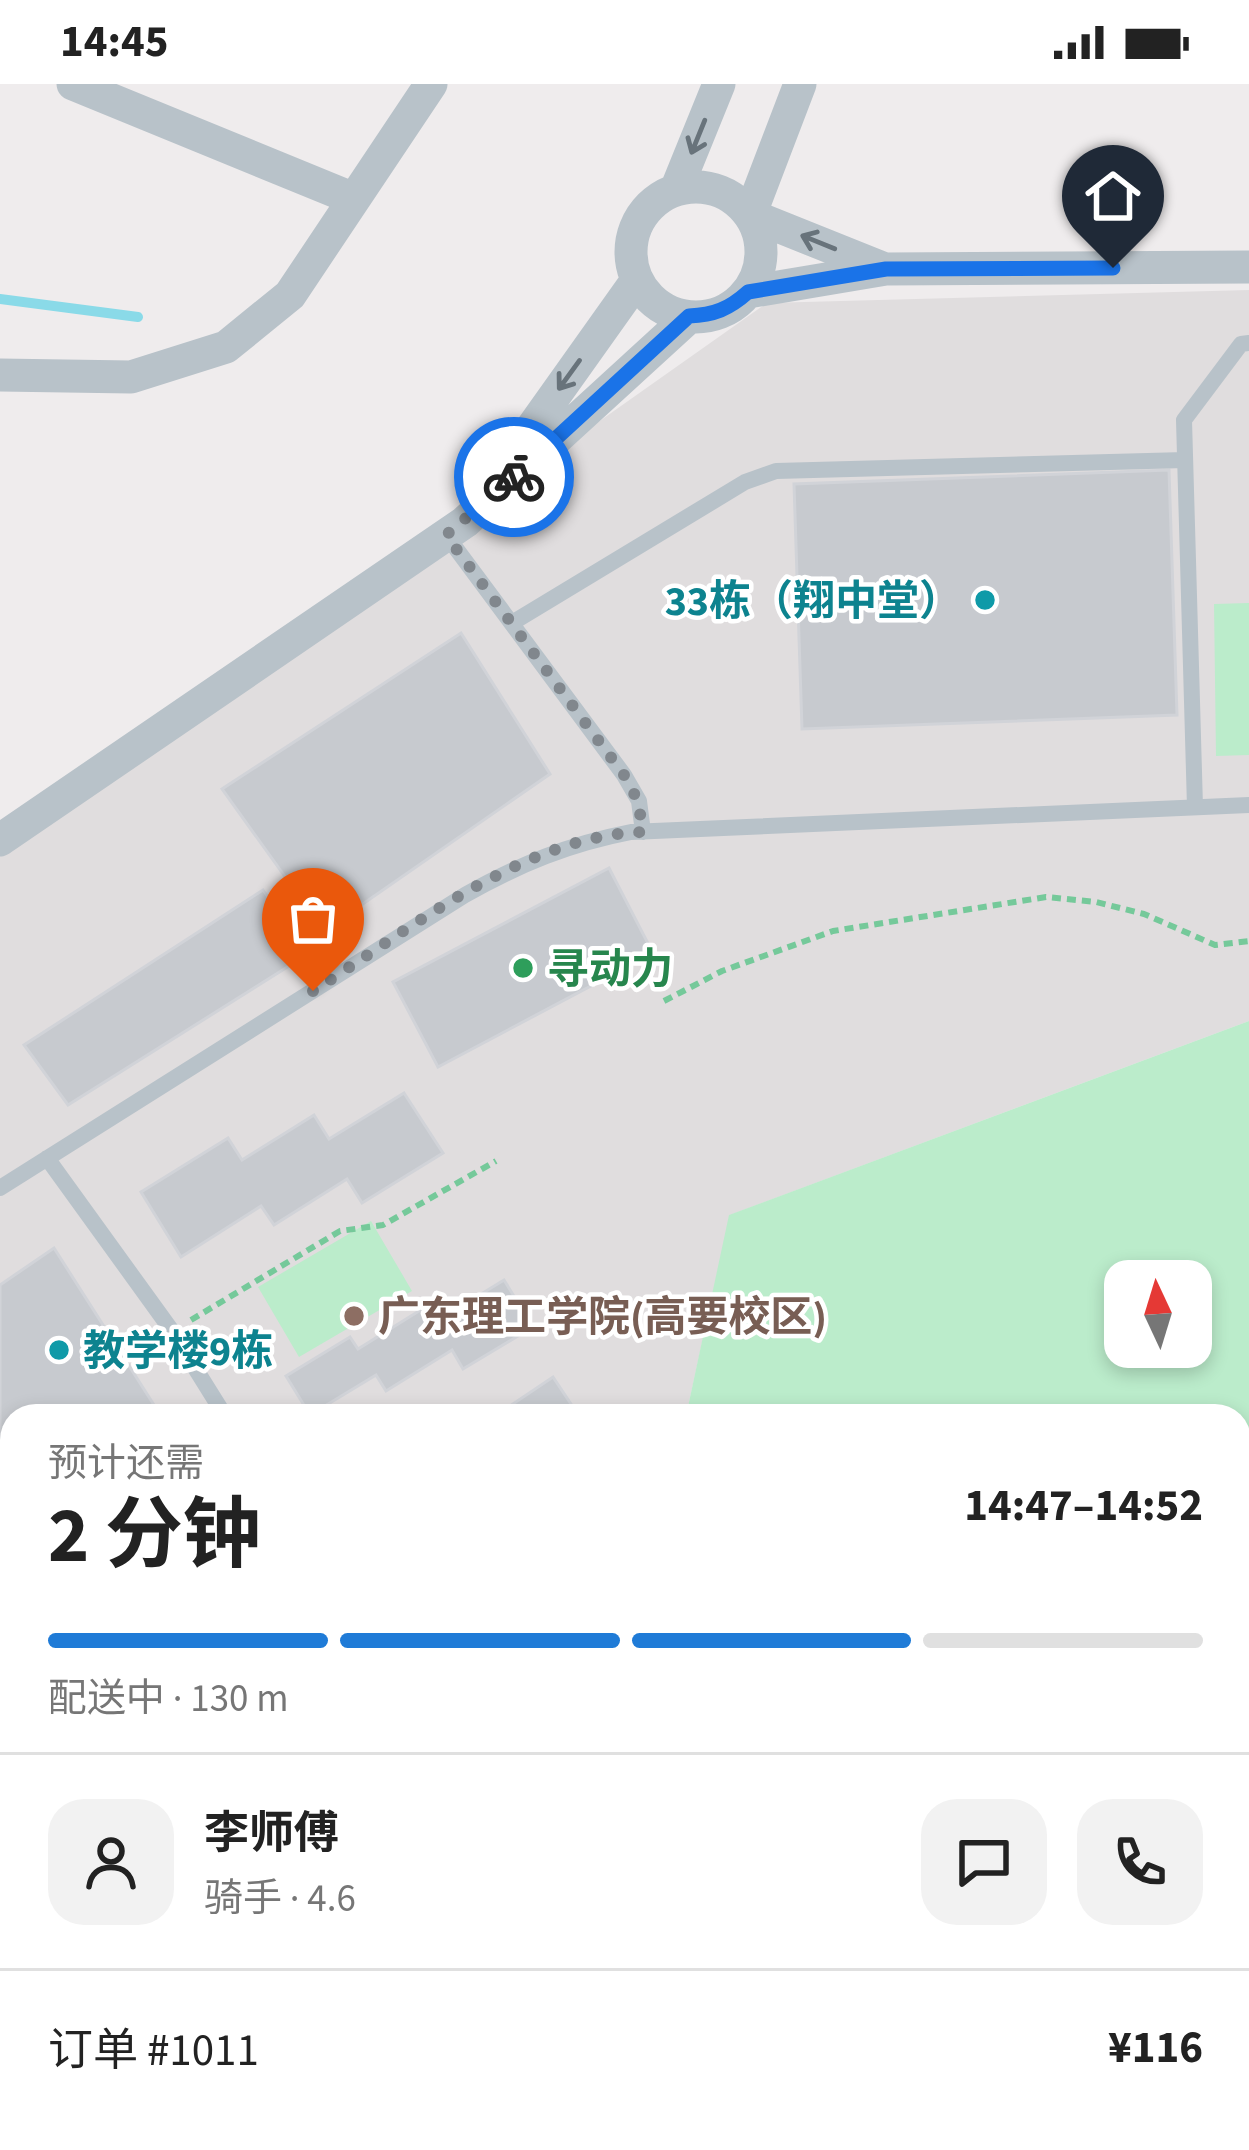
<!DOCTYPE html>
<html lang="zh">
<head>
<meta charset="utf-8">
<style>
	body { margin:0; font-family:"Source Sans 3","Noto Sans SC",sans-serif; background:#f2f2f2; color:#222; height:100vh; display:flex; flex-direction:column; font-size:45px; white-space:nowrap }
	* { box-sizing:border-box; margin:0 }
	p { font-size:39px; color:#767676 }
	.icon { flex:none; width:66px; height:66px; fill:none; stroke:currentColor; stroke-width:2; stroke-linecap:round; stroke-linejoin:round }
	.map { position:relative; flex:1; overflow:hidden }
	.sheet { position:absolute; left:0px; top:1320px; width:1251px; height:747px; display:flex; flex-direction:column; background:#fff; border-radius:36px 36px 0 0; box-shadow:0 6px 18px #0003 }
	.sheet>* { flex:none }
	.needle { width:78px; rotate:356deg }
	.buttons { position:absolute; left:1104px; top:1176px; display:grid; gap:24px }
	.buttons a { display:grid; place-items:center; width:108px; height:108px; border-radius:24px; background:#fff; box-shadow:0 6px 18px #0003; font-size:60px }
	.pin { position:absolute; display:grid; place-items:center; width:102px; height:102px; color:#fff; margin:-123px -51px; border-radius:50% 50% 50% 0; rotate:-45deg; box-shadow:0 0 12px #0007 }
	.pin .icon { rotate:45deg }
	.courier { position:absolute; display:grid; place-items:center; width:120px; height:120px; margin:-60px; border:9px solid #1a73e8; border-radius:50%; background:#fff; color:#222; box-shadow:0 3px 15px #0007 }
	.overview em { font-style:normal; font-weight:700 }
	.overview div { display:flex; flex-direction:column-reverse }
	.overview { display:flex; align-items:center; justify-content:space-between; height:204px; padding:0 48px }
	h1 { font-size:78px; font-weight:700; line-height:90px }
	.bar { display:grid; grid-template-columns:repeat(4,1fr); gap:18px 12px; align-content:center; height:144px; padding:0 48px }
	.bar i { height:15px; border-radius:9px; background:#e0e0e0 }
	.bar .current { background:#1f7bd7 }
	.bar p { grid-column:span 4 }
	.line { display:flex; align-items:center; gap:30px; padding:0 48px; border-top:3px solid #e0e0e0 }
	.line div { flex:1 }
	.round { display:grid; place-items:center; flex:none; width:126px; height:126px; border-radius:36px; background:#f2f2f2 }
	.status { display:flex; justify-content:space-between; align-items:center; height:84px; padding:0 60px; background:#fff; direction:ltr }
	.status svg { height:33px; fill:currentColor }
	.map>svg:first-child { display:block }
</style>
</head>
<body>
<div class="status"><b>14:45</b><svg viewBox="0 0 49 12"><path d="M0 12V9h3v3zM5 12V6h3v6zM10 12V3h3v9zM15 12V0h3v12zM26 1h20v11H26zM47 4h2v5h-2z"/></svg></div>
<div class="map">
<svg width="1249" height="2066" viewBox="0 0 1249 2066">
	<rect width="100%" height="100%" fill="#efeced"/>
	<path fill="#e0ddde" d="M1249,206V937L730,1131L686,1332H12V2055H549L555,2066H0V752L448,444L767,219Z"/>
	<path fill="#bbeccb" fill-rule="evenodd" d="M1249,519V671L1216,672L1214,520Z
		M1249,937V2066H555L549,2055H1239V1332H686L729,1131ZM1191,1197V1263H1125V1197Z
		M371,1137L412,1207L299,1273L258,1203Z"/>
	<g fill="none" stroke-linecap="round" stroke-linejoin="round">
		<path stroke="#8adae8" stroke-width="10" d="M0,215L138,233"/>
	</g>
	<path fill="#c7cacf" stroke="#d1d3d8" stroke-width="3" d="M1169,386L1177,631L802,645L794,400Z
		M461,549L550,690L324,847L222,705Z
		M609,784L653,869L438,983L393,898Z
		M263,806L308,870L68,1021L24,961Z
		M404,1009L443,1069L362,1119L347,1095L274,1141L261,1122L181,1173L141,1108L228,1054L242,1076L314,1031L329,1055Z
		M54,1164L161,1332H12V1484L0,1468V1201Z
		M504,1196L533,1243L463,1285L452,1266L386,1307L376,1291L310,1331L286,1292L350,1253L358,1265L427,1222L437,1237Z
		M553,1293L579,1332H495Z
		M12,1781V1868L0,1877V1789Z
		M0,1928L12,1945V2025L0,2009Z
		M12,2041V2055H145L130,2066H0V2049Z
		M386,2055H505L488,2066H393Z"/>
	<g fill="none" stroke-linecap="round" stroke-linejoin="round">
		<path stroke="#75c99a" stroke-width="6" stroke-dasharray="9 6" stroke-linecap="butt" d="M664,917L722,887L833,847L1046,813L1096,818L1144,830L1215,861L1249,857
			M191,1236L340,1147L383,1141L496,1077"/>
		<path stroke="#b8c2c9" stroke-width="16" d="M446,451L624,691L639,717L643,748
			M512,539L745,398L776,387L1185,376
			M1195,723L1184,336L1241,260L1249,259
			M47,1074L172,1247L225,1332
			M0,1104L465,811C520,780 569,760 631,748L1249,721
			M0,1630L12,1621
			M0,1732L12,1724
			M320,2055L328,2066
			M210,2066L227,2055"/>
		<path stroke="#b8c2c9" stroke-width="33" d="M73,0L354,115
			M800,0L750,131L885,185
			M631 168a65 65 0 1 1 130 0a65 65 0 1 1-130 0Z
			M676,106L719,0
			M748,208L886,185L1249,183
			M0,291L131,293L226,263L290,211L431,0
			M504,383L637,196
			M0,756L465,438L689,233"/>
	</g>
	<defs><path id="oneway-shaft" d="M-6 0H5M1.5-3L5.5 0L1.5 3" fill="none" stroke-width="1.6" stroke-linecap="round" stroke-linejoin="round" transform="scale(3)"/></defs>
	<g stroke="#68737b">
		<use href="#oneway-shaft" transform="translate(698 53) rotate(112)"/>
		<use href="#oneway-shaft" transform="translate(818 158) rotate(-158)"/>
		<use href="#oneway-shaft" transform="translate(569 291) rotate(126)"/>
	</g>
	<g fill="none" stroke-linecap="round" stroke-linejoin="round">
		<path stroke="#81878d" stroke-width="12" stroke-dasharray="0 21.6" d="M313,907C409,846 526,751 643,748L638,717L624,691L446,451L514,393"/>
		<path stroke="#1a73e8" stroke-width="15" d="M514,393L689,232C714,231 729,225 748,208L886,185L1113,184"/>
	</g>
	<g fill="#0f9aa8" stroke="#fff" stroke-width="4.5">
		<circle cx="985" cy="516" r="12"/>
		<circle cx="59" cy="1266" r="12"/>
	</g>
	<circle fill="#2e9e5b" stroke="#fff" stroke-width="4.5" cx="523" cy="884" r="12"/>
	<circle fill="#8d6e63" stroke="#fff" stroke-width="4.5" cx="354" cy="1232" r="12"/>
	<g text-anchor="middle" stroke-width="9" stroke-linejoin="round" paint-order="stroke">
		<g font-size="42" font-weight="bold" fill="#0d838f" stroke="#fff" text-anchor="end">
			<text x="961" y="531">33栋（翔中堂）</text>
			<text x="83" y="1281" text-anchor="start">教学楼9栋</text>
		</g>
		<g font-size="42" font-weight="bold" fill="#27864d" stroke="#fff" text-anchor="start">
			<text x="547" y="899">寻动力</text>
		</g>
		<g font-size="42" font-weight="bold" fill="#785e54" stroke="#fff" text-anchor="start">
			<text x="378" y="1247">广东理工学院(高要校区)</text>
		</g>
	</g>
</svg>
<div class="buttons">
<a><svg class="needle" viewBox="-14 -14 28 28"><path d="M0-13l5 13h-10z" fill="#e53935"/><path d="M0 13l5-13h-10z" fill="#767676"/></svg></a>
</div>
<div class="pin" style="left:313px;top:907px;background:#ea580c"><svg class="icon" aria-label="bag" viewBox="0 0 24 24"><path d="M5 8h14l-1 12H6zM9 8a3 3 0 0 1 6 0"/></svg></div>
<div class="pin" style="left:1113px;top:184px;background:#1f2937"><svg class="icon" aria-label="home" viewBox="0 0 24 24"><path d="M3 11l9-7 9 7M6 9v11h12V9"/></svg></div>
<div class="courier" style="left:514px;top:393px"><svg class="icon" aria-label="bike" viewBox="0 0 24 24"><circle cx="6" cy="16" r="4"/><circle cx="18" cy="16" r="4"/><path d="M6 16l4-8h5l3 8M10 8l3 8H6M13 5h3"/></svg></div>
<section class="sheet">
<div class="overview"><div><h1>2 分钟</h1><p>预计还需</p></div><em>14:47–14:52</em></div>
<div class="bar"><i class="current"></i><i class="current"></i><i class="current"></i><i></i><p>配送中 · 130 m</p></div>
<div class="line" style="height:216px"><a class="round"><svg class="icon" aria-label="person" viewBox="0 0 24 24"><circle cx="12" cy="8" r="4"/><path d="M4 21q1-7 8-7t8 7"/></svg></a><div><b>李师傅</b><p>骑手 · 4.6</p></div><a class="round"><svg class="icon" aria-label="chat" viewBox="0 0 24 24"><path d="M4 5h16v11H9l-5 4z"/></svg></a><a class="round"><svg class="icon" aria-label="phone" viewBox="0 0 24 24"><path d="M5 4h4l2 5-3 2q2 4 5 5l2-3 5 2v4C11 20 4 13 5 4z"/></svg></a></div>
<div class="line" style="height:156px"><div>订单 #1011</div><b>¥116</b></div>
</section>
</div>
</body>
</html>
